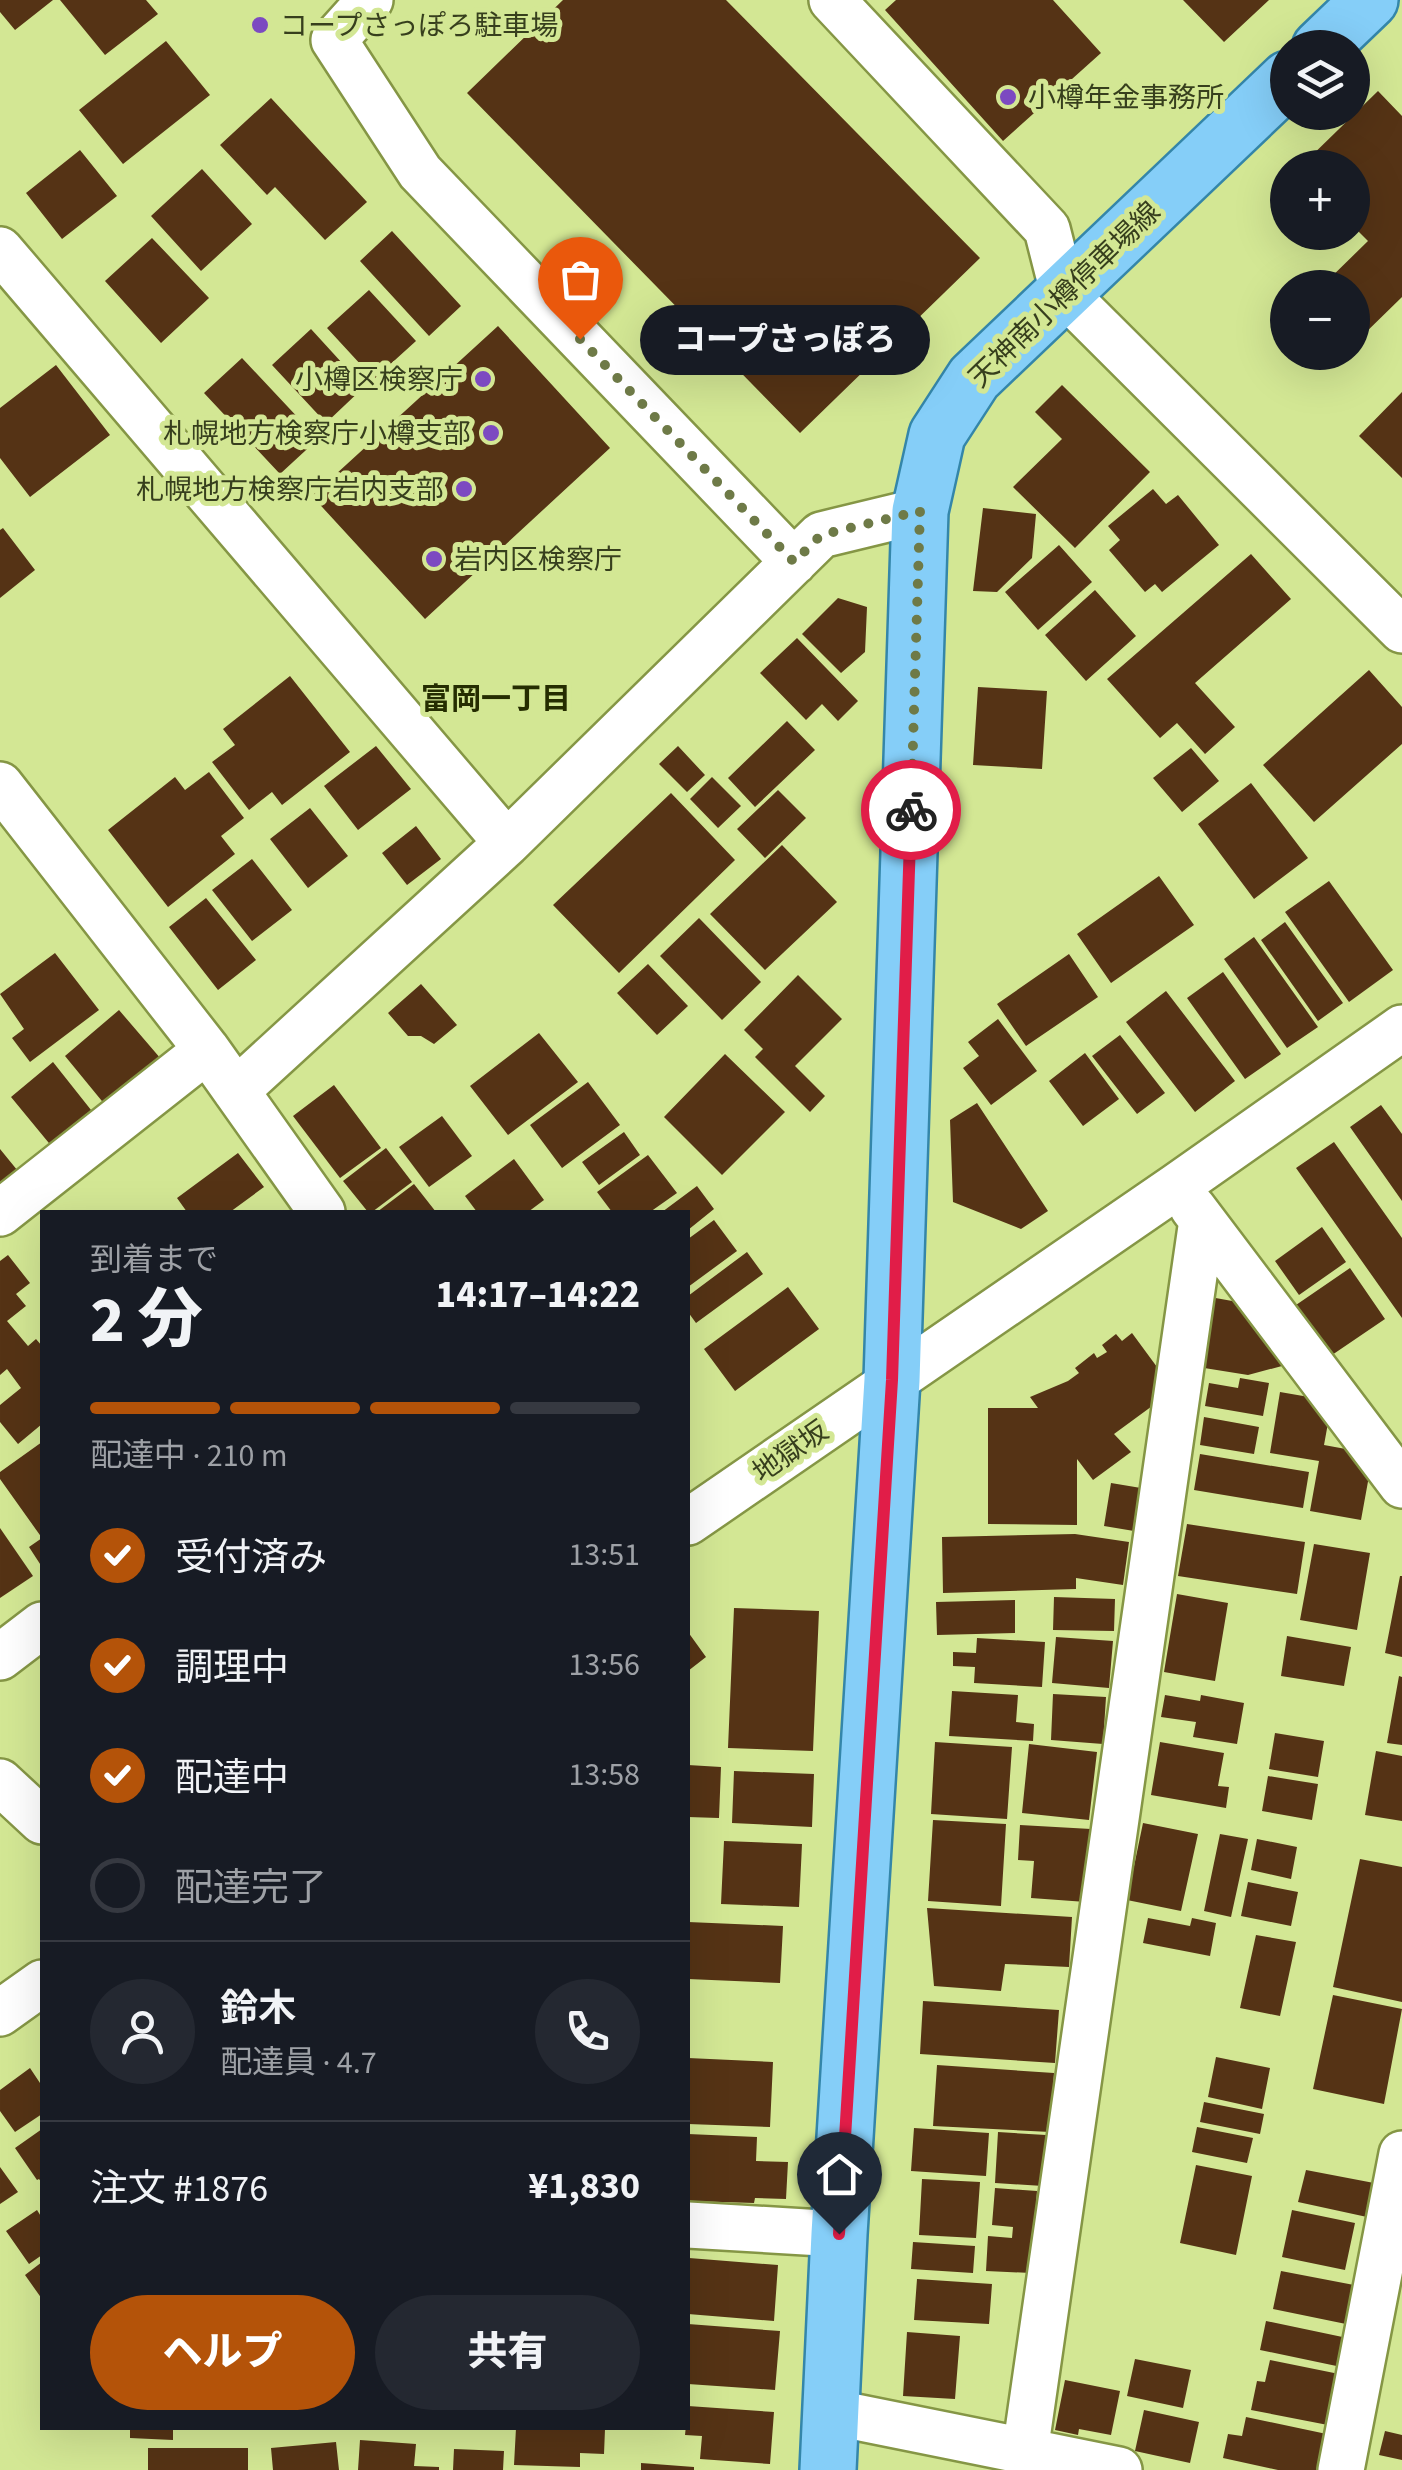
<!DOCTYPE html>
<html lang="ja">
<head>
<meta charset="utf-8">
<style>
	body { margin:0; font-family:"Source Sans 3","Noto Sans JP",sans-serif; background:#242831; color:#f1f3f6; height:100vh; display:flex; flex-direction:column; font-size:38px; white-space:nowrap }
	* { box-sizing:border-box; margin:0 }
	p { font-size:32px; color:#9ea1a6 }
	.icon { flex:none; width:55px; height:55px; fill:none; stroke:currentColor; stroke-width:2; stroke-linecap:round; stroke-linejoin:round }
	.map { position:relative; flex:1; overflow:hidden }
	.side { position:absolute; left:40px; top:1210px; width:650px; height:1220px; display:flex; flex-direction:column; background:#171b24; border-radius:0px; box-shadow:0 10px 40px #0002 }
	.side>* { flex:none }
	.controls { position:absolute; left:1270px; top:30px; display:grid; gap:20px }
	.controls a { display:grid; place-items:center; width:100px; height:100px; border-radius:50%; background:#171b24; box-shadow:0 10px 40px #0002; font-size:50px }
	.pin { position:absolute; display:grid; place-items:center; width:85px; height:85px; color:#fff; margin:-102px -42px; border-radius:50% 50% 50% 0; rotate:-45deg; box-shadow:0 0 10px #0007 }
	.pin .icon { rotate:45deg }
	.courier { position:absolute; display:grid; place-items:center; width:100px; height:100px; margin:-50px; border:8px solid #e11d48; border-radius:50%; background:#fff; color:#222; box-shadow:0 2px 12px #0007 }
	.bubble { position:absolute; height:70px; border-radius:35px; background:#171b24; box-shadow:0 10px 40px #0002; font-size:32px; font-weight:800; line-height:70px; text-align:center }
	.overview em { font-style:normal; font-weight:800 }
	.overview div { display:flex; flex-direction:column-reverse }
	.overview { display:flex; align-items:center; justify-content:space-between; height:170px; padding:0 50px }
	h1 { font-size:65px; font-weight:800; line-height:75px }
	.bar { display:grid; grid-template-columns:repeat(4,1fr); gap:15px 10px; align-content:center; height:120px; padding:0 50px }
	.bar i { height:12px; border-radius:8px; background:#363941 }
	.bar .selected { background:#b45309 }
	.bar p { grid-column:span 4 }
	.line { display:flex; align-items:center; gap:25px; padding:0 50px; border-top:2px solid #363941 }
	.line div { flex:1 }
	.round { display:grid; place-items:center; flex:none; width:105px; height:105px; border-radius:52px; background:#242831 }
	ol { padding:0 50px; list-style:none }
	li { display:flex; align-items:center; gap:30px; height:110px }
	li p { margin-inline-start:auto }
	li .icon { padding:10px; border-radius:50%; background:#b45309; color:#fff; stroke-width:4 }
	li:last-child { color:#9ea1a6 }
	li i { width:55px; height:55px; border:5px solid #363941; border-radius:50% }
	.button { display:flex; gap:20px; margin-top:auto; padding:20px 50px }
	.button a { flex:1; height:115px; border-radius:60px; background:#b45309; color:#fff; font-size:40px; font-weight:800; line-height:115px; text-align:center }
	.button a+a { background:#242831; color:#f1f3f6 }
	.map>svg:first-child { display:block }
</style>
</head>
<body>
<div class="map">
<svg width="1402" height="2470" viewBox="0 0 1402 2470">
	<rect width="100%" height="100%" fill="#d3e794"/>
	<path fill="#553315" d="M0,0H53L15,30L0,12Z
		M60,0H146L158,14L105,55Z
		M563,0H726L980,258L800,433L467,93Z
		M896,0H1053L1101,53L1003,141L885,10Z
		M1183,0H1269L1224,42Z
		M166,41L210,95L123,164L79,110Z
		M1378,91L1402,116V297L1358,340L1352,334V288H1320L1368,241L1352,225V168H1299Z
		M271,98L367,202L325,240L275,187L267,195L220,145Z
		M80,150L117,196L62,239L26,193Z
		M202,169L252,224L201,271L151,216Z
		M392,231L461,306L429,336L360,261Z
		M152,238L209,298L161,343L105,281Z
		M369,290L416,341L374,379L327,328Z
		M498,326L610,448L425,619L312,496Z
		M311,329L364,387L326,423L272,365Z
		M242,358L318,439L280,474L204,393Z
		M56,365L110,435L30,497L0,458V408Z
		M1062,385L1150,472L1075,548L1013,487L1062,439L1035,412Z
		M1402,392V478L1359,436Z
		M1153,489L1166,504L1178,495L1219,545L1162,592L1155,584L1145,592L1109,550L1120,540L1108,526Z
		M983,508L1036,514L1032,558L997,592L973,591Z
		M3,528L35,570L0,598V530Z
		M1059,545L1092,582L1038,630L1005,592Z
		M1251,554L1291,599L1195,683L1235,727L1205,754L1177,723L1160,738L1107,679Z
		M1095,590L1136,636L1086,681L1045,635Z
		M838,598L867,607L865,652L841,673L802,634Z
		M797,638L858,701L838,721L822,704L806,720L760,673Z
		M1369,670L1402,707V744L1314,822L1263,765Z
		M290,676L350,752L282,805L272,792L249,810L212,762L235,745L223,729Z
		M978,687L1047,691L1042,769L973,765Z
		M787,721L815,750L755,807L728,778Z
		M376,746L411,789L358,830L324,786Z
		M678,746L705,775L687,792L659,764Z
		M1191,748L1219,781L1182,812L1153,778Z
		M209,772L244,818L221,836L235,854L168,907L108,830L175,777L185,790Z
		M712,777L741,806L718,828L690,799Z
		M1251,783L1308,858L1254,899L1198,824Z
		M778,790L806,818L765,858L737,829Z
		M671,793L735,860L619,973L553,905Z
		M310,808L348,856L308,888L270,839Z
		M416,826L441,859L407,885L382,853Z
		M782,845L837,902L765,970L710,914Z
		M252,859L292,910L252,941L212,890Z
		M1159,876L1194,925L1111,983L1077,934Z
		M1329,881L1393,970L1349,1002L1285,912Z
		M206,898L256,960L218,990L169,927Z
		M699,918L761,982L722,1020L660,956Z
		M1285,922L1343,1003L1318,1021L1261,940Z
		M1254,937L1318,1027L1287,1048L1224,959Z
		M55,953L99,1010L30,1062L12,1038L24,1029L0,994Z
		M1069,954L1098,997L1026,1046L997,1004Z
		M648,964L688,1006L657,1035L617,993Z
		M1223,972L1281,1054L1245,1079L1187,998Z
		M798,975L842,1019L795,1066L825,1096L810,1112L755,1057L763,1049L744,1030Z
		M421,984L457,1025L434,1044L421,1036H408L388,1013Z
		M1166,991L1235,1081L1195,1112L1126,1022Z
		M119,1010L161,1059L106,1106L65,1056Z
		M998,1019L1037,1071L991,1105L963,1068L979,1056L968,1042Z
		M539,1033L578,1082L508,1135L470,1086Z
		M1120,1035L1165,1093L1137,1114L1092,1056Z
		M1085,1053L1119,1099L1083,1126L1049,1081Z
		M725,1054L785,1112L722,1175L664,1117Z
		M53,1062L95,1115L53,1148L11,1097Z
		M588,1082L620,1125L562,1168L530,1125Z
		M334,1085L381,1148L340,1178L293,1116Z
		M977,1103L1048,1211L1021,1229L953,1202L950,1120Z
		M1381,1105L1402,1134V1201L1350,1127Z
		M442,1116L472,1156L429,1187L399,1147Z
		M624,1132L640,1155L599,1185L582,1162Z
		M1334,1142L1402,1238V1318L1296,1168Z
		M386,1148L412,1182L372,1212H368L343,1181Z
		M0,1149L22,1176L0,1193Z
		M238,1153L264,1187L230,1212H187L177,1198Z
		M648,1155L677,1193L650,1212H612L597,1192Z
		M514,1159L544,1200L528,1212H477L465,1196Z
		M414,1184L436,1212H377Z
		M697,1186L714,1209L688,1230V1212H662Z
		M714,1220L737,1251L688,1287V1239Z
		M1322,1227L1346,1262L1299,1295L1275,1261Z
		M747,1252L763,1274L696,1323L688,1312V1296Z
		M8,1255L30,1283L16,1294L26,1306L7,1321L28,1346L36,1339L42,1346V1424L18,1444L0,1422V1405L21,1388L7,1369L0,1375V1261Z
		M1350,1268L1385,1319L1332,1355L1296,1305Z
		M788,1287L819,1329L735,1391L704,1349Z
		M1210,1297L1260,1306L1293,1363L1248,1375L1198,1367Z
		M1132,1333L1157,1367L1159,1401L1114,1434L1131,1452L1093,1480L1077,1459V1525L988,1524V1408H1038L1030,1397L1068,1381L1079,1373L1075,1368L1094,1353L1097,1358L1107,1352L1102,1345L1116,1334L1122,1341Z
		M1240,1378L1269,1383L1263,1416L1205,1406L1209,1383L1238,1388Z
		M1280,1392L1332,1401L1324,1445L1373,1454L1361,1520L1310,1511L1319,1461L1270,1453Z
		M1204,1417L1259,1427L1254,1454L1200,1445Z
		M42,1442V1567L29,1547L42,1538L0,1479V1472Z
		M1200,1454L1309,1472L1303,1508L1194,1490Z
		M1111,1483L1147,1489L1140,1532L1104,1526Z
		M1187,1524L1305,1542L1297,1594L1178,1576Z
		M0,1528L33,1576L0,1598Z
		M1075,1534L1129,1542L1123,1585L1076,1578V1589L943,1593L942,1537Z
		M1314,1544L1370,1553L1357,1630L1300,1620Z
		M1400,1576H1402V1657L1385,1653Z
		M1177,1594L1228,1603L1215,1681L1164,1672Z
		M1054,1597L1115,1599L1114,1631L1053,1630Z
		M1015,1600V1633L937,1635L936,1602Z
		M734,1608L819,1611L813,1751L728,1748Z
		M688,1632L706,1657L688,1671Z
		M1287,1636L1351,1647L1344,1686L1281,1676Z
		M1056,1637L1113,1641L1109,1688L1052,1683Z
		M977,1638L1045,1642L1042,1687L974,1683L975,1667L953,1666V1652L976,1653Z
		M1399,1676L1402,1677V1745L1387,1743Z
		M952,1691L1018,1695L1016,1722L1034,1724L1033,1741L949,1736Z
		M1053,1694L1106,1697L1103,1744L1051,1740Z
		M1165,1695L1200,1701L1201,1695L1244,1703L1237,1744L1193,1737L1196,1722L1161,1717Z
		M1275,1733L1324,1741L1318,1777L1269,1769Z
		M935,1742L1012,1747L1007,1819L931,1814Z
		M1160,1742L1224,1753L1218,1786L1229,1787L1226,1808L1151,1795Z
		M1029,1744L1097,1752L1089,1820L1022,1813Z
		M1376,1751L1402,1756V1821L1365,1815Z
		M688,1765L721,1767L719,1818L688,1817Z
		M734,1771L814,1774L812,1827L732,1823Z
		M1268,1776L1318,1784L1312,1820L1262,1811Z
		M933,1820L1006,1824L1001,1906L928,1901Z
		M1143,1823L1198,1834L1181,1911L1127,1900Z
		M1020,1825L1091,1829L1086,1902L1031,1898L1034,1861L1018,1860Z
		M1220,1834L1248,1839L1231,1917L1204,1911Z
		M1257,1839L1297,1847L1291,1879L1251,1870Z
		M724,1841L802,1844L799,1907L721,1904Z
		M1360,1859L1402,1867V2002L1333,1987Z
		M1248,1882L1298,1892L1291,1926L1241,1916Z
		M927,1908L1072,1917L1069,1967L1005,1964L1001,1991L934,1986Z
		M1148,1918L1190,1926L1192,1918L1216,1923L1210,1956L1143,1943Z
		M688,1922L783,1926L780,1983L688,1979Z
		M1256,1935L1296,1942L1280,2016L1240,2008Z
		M1333,1995L1402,2009L1384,2104L1313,2089Z
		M923,2001L1059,2010L1055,2063L920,2054Z
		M1216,2057L1270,2068L1262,2109L1208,2097Z
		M688,2058L773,2062L770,2127L688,2124Z
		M937,2065L1054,2073L1050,2132L933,2126Z
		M30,2068L42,2086V2114L15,2132L0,2111V2090Z
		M1204,2102L1264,2114L1260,2134L1200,2122Z
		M1197,2127L1253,2138L1247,2163L1192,2152Z
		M914,2128L989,2133L986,2176L911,2171Z
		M42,2129V2183L39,2179L37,2180L15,2148Z
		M998,2132L1046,2135L1043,2186L995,2183Z
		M688,2134L757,2137L756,2161L788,2162L786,2199L755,2198L754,2203L688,2201Z
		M1196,2165L1252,2176L1236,2255L1180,2243Z
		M0,2167L18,2192L0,2204Z
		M1306,2170L1374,2183L1367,2217L1298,2202Z
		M922,2179L980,2182L976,2238L919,2235Z
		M995,2188L1037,2191L1031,2273L986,2271L988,2236L1012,2238L1013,2227L992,2225Z
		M37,2210L42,2218V2255L29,2264L6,2231Z
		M1292,2210L1355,2223L1345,2270L1282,2257Z
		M913,2242L975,2246L973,2273L911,2269Z
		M689,2258L778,2265L774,2321L688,2314Z
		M42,2262V2299L25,2275Z
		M1281,2271L1354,2285L1346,2324L1273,2309Z
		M917,2279L992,2284L989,2324L914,2320Z
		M1266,2321L1352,2339L1346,2368L1260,2350Z
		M688,2324L780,2331L775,2390L688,2384Z
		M907,2332L960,2336L955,2399L903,2396Z
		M1135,2359L1191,2370L1183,2408L1127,2396Z
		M1270,2360L1344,2375L1333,2426L1251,2410L1257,2381L1265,2382Z
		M1065,2380L1120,2391L1111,2435L1079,2429L1078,2435L1055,2430Z
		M688,2406L774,2412L770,2464L700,2459L702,2436L685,2435Z
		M1144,2410L1199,2422L1190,2463L1135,2451Z
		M1246,2417L1336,2436L1329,2470H1278L1223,2458L1228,2434L1242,2436Z
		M130,2428H173V2440L130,2438Z
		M516,2428L605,2429L604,2454L580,2453V2467L514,2465Z
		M1385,2431L1402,2435V2460L1379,2455Z
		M360,2440L416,2444L414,2466L439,2467V2470H358Z
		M336,2442L339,2470H273L271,2448Z
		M148,2448H248V2470H148Z
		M454,2449L504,2451L503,2470H453Z
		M641,2463L694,2467V2470H641Z"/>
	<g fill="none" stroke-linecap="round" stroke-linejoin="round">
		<g stroke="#859645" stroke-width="50">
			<path id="minor" d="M370,0L334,40L420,172L794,562
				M832,0L1047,229L1063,292L1402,630
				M0,250L507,843
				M0,785L207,1050L322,1212
				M236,1091L507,843L821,535L920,511
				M1193,1208L1402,1485
				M0,1213L207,1050
				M688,1522L1177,1186L1402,1028
				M0,1657L42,1625
				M0,1782L42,1821
				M0,2013L42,1983
				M688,2225L839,2234
				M831,2412L1119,2470
				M1025,2452L1202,1220
				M1341,2470L1402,2154"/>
		</g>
		<g stroke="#3486a9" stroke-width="60">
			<path id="major" d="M1320,48L1370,0
				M828,2470L839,2234L892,1380L920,511L937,435L974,378L1288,79"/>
		</g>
		<use href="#minor" stroke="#fff" stroke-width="45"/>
		<use href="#major" stroke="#85cef8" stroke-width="55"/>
	</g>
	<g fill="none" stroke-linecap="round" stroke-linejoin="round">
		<path stroke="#6e7a47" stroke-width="10" stroke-dasharray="0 18" d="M580,339L794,562L821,535L920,511L911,810"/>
		<path stroke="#e11d48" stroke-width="12" d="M839,2234L892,1380L911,810"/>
	</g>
	<g fill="#7c4ac1" stroke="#d3e794" stroke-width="4">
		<circle cx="260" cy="25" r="10"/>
		<circle cx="1008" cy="97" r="10"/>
		<circle cx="483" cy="379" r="10"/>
		<circle cx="491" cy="433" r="10"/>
		<circle cx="464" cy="489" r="10"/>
		<circle cx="434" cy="559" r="10"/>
	</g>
	<g text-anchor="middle" stroke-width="10" stroke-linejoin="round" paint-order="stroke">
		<g font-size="28" fill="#373f1d" stroke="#d3e794" text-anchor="start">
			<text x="280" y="35">コープさっぽろ駐車場</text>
			<text x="1028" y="107">小樽年金事務所</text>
			<text x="463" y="389" text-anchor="end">小樽区検察庁</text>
			<text x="471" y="443" text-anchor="end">札幌地方検察庁小樽支部</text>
			<text x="444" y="499" text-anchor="end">札幌地方検察庁岩内支部</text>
			<text x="454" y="569">岩内区検察庁</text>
		</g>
		<g font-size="28" fill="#373f1d" stroke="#d3e794">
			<text transform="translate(1064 294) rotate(-44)" y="10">天神南小樽停車場線</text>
			<text transform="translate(790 1451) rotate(-35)" y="10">地獄坂</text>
		</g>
		<g font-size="30" font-weight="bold" fill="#252d01" stroke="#d3e794">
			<text x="496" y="709">富岡一丁目</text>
		</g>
	</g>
</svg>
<div class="controls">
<a><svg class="icon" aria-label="layers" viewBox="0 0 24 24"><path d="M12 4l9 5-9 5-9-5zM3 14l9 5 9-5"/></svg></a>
<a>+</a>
<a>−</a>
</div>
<div class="pin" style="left:580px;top:339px;background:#ea580c"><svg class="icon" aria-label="bag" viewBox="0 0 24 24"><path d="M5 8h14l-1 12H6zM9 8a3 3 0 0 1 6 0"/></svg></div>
<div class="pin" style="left:839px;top:2234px;background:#1f2937"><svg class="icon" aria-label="home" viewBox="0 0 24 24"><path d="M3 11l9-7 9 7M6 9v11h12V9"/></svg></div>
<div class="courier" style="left:911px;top:810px"><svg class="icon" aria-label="bike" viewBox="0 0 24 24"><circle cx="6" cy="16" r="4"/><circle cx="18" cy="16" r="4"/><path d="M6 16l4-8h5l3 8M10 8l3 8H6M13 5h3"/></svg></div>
<div class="bubble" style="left:640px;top:305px;width:290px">コープさっぽろ</div>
<section class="side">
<div class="overview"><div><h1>2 分</h1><p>到着まで</p></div><em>14:17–14:22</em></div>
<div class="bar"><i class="selected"></i><i class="selected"></i><i class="selected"></i><i></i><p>配達中 · 210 m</p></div>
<ol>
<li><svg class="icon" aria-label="check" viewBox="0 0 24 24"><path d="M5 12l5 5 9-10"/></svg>受付済み<p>13:51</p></li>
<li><svg class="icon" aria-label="check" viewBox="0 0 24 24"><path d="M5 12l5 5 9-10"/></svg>調理中<p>13:56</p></li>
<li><svg class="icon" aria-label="check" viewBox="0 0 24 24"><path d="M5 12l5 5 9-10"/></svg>配達中<p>13:58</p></li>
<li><i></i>配達完了</li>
</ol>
<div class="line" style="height:180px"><a class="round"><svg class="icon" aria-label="person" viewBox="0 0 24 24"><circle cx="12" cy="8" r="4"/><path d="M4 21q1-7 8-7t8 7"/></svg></a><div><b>鈴木</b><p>配達員 · 4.7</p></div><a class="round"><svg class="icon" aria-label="phone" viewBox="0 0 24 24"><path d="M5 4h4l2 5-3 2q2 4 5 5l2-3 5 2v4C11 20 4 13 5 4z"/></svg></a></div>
<div class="line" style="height:130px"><div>注文 #1876</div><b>¥1,830</b></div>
<div class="button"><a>ヘルプ</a><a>共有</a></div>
</section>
</div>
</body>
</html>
